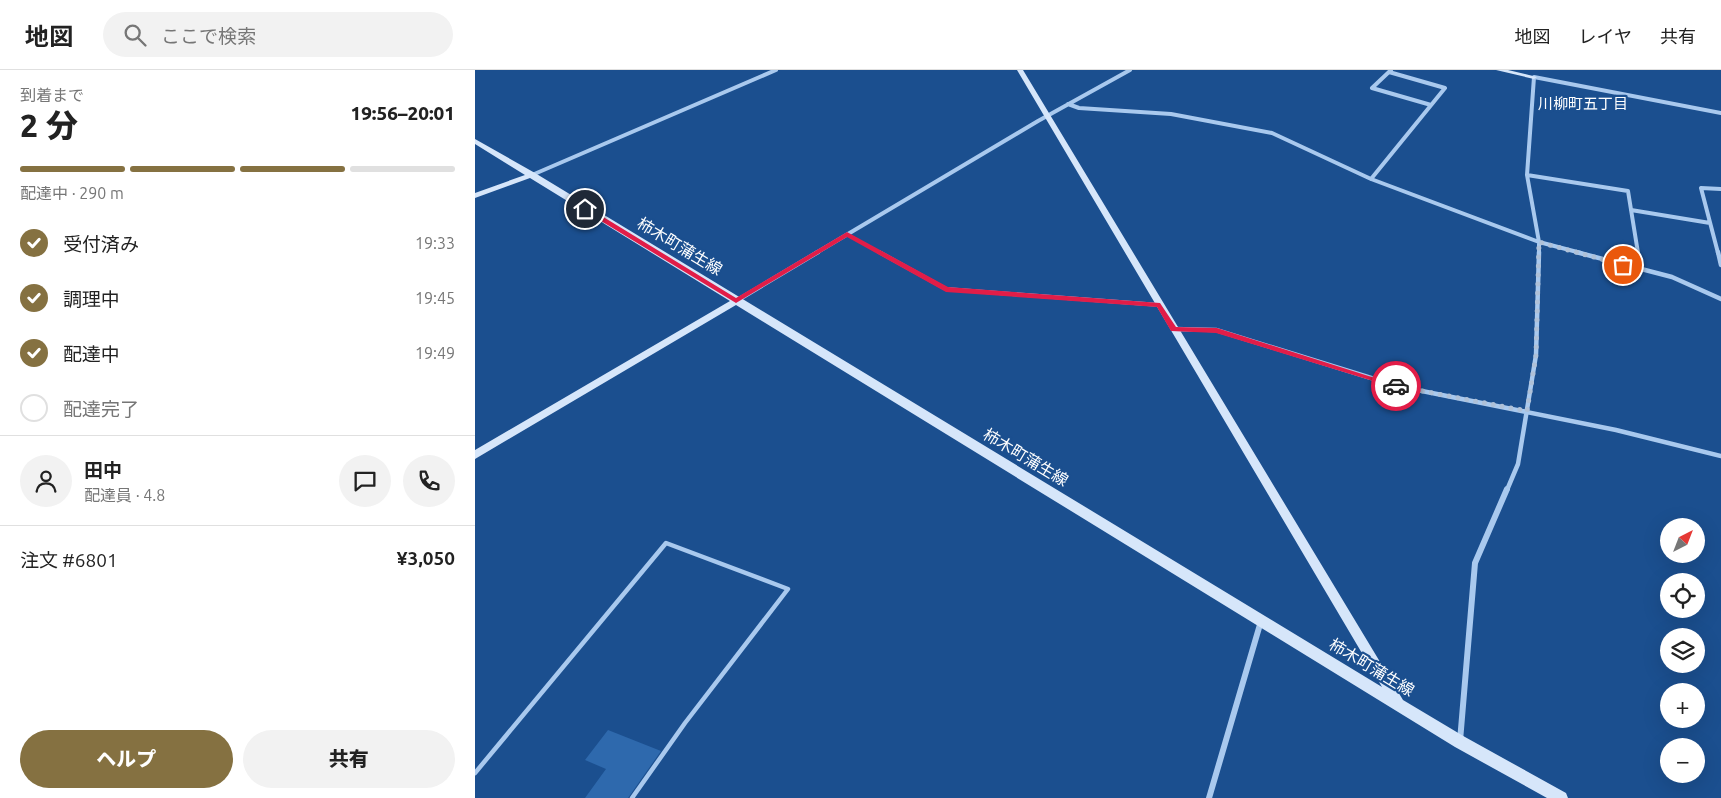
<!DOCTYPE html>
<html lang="ja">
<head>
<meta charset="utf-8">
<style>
	body { margin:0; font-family:Ubuntu,"Noto Sans JP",sans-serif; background:#f2f2f2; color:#222; height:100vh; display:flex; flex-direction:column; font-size:19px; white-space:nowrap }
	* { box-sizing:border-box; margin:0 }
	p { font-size:16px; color:#767676 }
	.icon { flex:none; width:28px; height:28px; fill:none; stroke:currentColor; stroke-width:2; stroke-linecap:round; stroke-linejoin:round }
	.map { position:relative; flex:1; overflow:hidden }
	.drawer { display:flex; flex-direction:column; background:#fff; width:475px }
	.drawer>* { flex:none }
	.needle { width:32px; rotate:42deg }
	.tools { position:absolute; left:1185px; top:448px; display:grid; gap:10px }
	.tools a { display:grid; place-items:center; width:45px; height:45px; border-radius:50%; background:#fff; box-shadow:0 5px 20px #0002; font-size:25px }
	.pin { position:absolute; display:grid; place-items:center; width:42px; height:42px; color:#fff; margin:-21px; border:2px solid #fff; border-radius:50%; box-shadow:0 1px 5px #0007 }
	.courier { position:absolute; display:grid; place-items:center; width:50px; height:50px; margin:-25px; border:4px solid #e11d48; border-radius:50%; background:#fff; color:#222; box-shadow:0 1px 6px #0007 }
	.head em { font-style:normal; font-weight:800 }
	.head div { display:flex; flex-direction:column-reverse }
	.head { display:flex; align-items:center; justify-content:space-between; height:85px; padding:0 20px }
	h1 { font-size:32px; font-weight:800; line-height:38px }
	.bar { display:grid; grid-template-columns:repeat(4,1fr); gap:8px 5px; align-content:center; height:60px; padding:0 20px }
	.bar i { height:6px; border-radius:4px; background:#e0e0e0 }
	.bar .active { background:#857141 }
	.bar p { grid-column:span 4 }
	.line { display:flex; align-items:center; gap:12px; padding:0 20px; border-top:1px solid #e0e0e0 }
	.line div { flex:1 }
	.round { display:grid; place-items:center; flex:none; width:52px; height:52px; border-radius:26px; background:#f2f2f2 }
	ol { padding:0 20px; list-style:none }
	li { display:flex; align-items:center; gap:15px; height:55px }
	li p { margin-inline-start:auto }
	li .icon { padding:5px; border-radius:50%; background:#857141; color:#fff; stroke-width:4 }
	li:last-child { color:#767676 }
	li i { width:28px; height:28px; border:2px solid #e0e0e0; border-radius:50% }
	.action { display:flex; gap:10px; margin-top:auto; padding:10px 20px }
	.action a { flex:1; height:58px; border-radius:30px; background:#857141; color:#fff; font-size:20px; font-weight:800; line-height:58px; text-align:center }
	.action a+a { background:#f2f2f2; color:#222 }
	header { display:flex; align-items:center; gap:30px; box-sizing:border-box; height:70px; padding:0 25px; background:#fff; border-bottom:1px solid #e0e0e0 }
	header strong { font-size:24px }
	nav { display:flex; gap:28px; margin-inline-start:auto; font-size:18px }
	.search { width:350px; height:45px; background:#f2f2f2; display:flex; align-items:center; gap:12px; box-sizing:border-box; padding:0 18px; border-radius:28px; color:#767676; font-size:19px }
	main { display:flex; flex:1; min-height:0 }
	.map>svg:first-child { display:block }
</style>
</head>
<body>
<header>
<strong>地図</strong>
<div class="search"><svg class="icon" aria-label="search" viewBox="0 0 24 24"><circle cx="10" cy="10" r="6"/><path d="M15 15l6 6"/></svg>ここで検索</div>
<nav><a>地図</a><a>レイヤ</a><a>共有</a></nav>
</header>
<main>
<section class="drawer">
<div class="head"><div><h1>2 分</h1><p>到着まで</p></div><em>19:56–20:01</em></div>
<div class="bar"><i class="active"></i><i class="active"></i><i class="active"></i><i></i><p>配達中 · 290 m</p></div>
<ol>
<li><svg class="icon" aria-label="check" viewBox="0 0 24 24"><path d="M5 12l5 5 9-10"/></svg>受付済み<p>19:33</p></li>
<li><svg class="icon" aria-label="check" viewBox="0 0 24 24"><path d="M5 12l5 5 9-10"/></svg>調理中<p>19:45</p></li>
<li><svg class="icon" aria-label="check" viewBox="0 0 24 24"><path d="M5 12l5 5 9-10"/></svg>配達中<p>19:49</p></li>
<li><i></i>配達完了</li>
</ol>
<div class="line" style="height:90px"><a class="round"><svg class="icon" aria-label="person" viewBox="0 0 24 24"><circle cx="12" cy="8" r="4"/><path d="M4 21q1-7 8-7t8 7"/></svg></a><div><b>田中</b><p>配達員 · 4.8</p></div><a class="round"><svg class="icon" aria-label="chat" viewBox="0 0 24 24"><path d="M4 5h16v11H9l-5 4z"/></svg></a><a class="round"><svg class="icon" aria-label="phone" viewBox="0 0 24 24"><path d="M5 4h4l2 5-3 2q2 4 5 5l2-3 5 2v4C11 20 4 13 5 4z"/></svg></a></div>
<div class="line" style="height:65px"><div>注文 #6801</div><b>¥3,050</b></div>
<div class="action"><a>ヘルプ</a><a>共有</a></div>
</section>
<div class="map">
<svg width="1246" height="728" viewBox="0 0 1246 728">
	<rect width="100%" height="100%" fill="#1b4f8f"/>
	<path fill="#2e69ad" d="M133,660L186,681L153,728H110L131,699L110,690Z"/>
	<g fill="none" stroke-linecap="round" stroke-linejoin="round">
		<path stroke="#a9c9ee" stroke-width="2.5" d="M372,164L406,183"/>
		<path stroke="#a9c9ee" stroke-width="4" d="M404,182L471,219L685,235"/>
		<path stroke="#a9c9ee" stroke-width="4.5" d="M0,703L191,473L313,519L210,653L157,728"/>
		<path stroke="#a9c9ee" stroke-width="4" d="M916,0L897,18L956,35
			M593,34L604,38L696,44L797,63L896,109L1064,172L1106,183
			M57,105L301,0
			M1052,105L1153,121L1163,183
			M896,109L970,18L914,2
			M1156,140L1235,153
			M341,183L563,51L655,0
			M1064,183V172L1052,105L1059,7L1246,43
			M1243,183L1226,118L1246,119"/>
		<path stroke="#a9c9ee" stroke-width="4.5" d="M1101,182L1197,207L1246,229
			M1162,182L1165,199
			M1243,182L1246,195
			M261,231L343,182
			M699,259L741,260L922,316L1141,360L1246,386
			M1032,420L1043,394L1061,285L1064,182"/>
		<path stroke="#a9c9ee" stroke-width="6" d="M985,671L1000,493L1032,419
			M734,728L786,551"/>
		<path fill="#d6e6fa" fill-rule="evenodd" d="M542,0H548L928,630L990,667L1091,723L1093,728H1072L980,677L261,235L0,389V380L255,231L55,108L0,128V123L50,105L0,74V69L60,103L907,617Z
			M1021,0H1033L1062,7L1059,9Z"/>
	</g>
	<path fill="#e11d48" d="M108,137H112L261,228L372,162L473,217L685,233L701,257L742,258L925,316L921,318L741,263L696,261L682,237L471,222L372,167L261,233L108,140Z"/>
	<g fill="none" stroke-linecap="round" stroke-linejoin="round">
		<path stroke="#afc1d8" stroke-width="5" stroke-dasharray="0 9" d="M921,316L1052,341L1061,285L1064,172L1148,195"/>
	</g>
	<g text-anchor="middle" stroke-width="4.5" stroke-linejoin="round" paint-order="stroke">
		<g font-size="15" fill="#fff" stroke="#1b4f8f">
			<text x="1108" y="39">川柳町五丁目</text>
		</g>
		<g font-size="16" fill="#fff" stroke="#1b4f8f">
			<text transform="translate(205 176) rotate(31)" y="6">柿木町蒲生線</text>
			<text transform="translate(551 387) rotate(31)" y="6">柿木町蒲生線</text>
			<text transform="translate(897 597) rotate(31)" y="6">柿木町蒲生線</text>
		</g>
	</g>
</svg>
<div class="tools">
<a><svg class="needle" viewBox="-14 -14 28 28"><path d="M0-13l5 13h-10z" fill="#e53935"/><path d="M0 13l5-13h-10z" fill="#767676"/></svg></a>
<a><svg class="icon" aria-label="locate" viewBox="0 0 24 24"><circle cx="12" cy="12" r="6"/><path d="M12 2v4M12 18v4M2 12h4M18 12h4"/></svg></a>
<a><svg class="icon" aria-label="layers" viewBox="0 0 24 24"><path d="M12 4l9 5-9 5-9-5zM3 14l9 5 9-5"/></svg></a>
<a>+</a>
<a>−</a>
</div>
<div class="pin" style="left:1148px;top:195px;background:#ea580c"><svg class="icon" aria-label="bag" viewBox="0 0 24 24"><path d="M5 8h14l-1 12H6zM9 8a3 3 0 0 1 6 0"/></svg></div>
<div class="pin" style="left:110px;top:139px;background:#1f2937"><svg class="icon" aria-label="home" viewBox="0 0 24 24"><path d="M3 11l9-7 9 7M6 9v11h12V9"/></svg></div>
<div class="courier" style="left:921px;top:316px"><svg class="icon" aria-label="car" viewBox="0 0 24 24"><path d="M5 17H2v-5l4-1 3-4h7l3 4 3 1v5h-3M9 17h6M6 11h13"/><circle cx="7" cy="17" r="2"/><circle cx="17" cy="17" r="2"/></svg></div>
</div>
</main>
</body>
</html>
